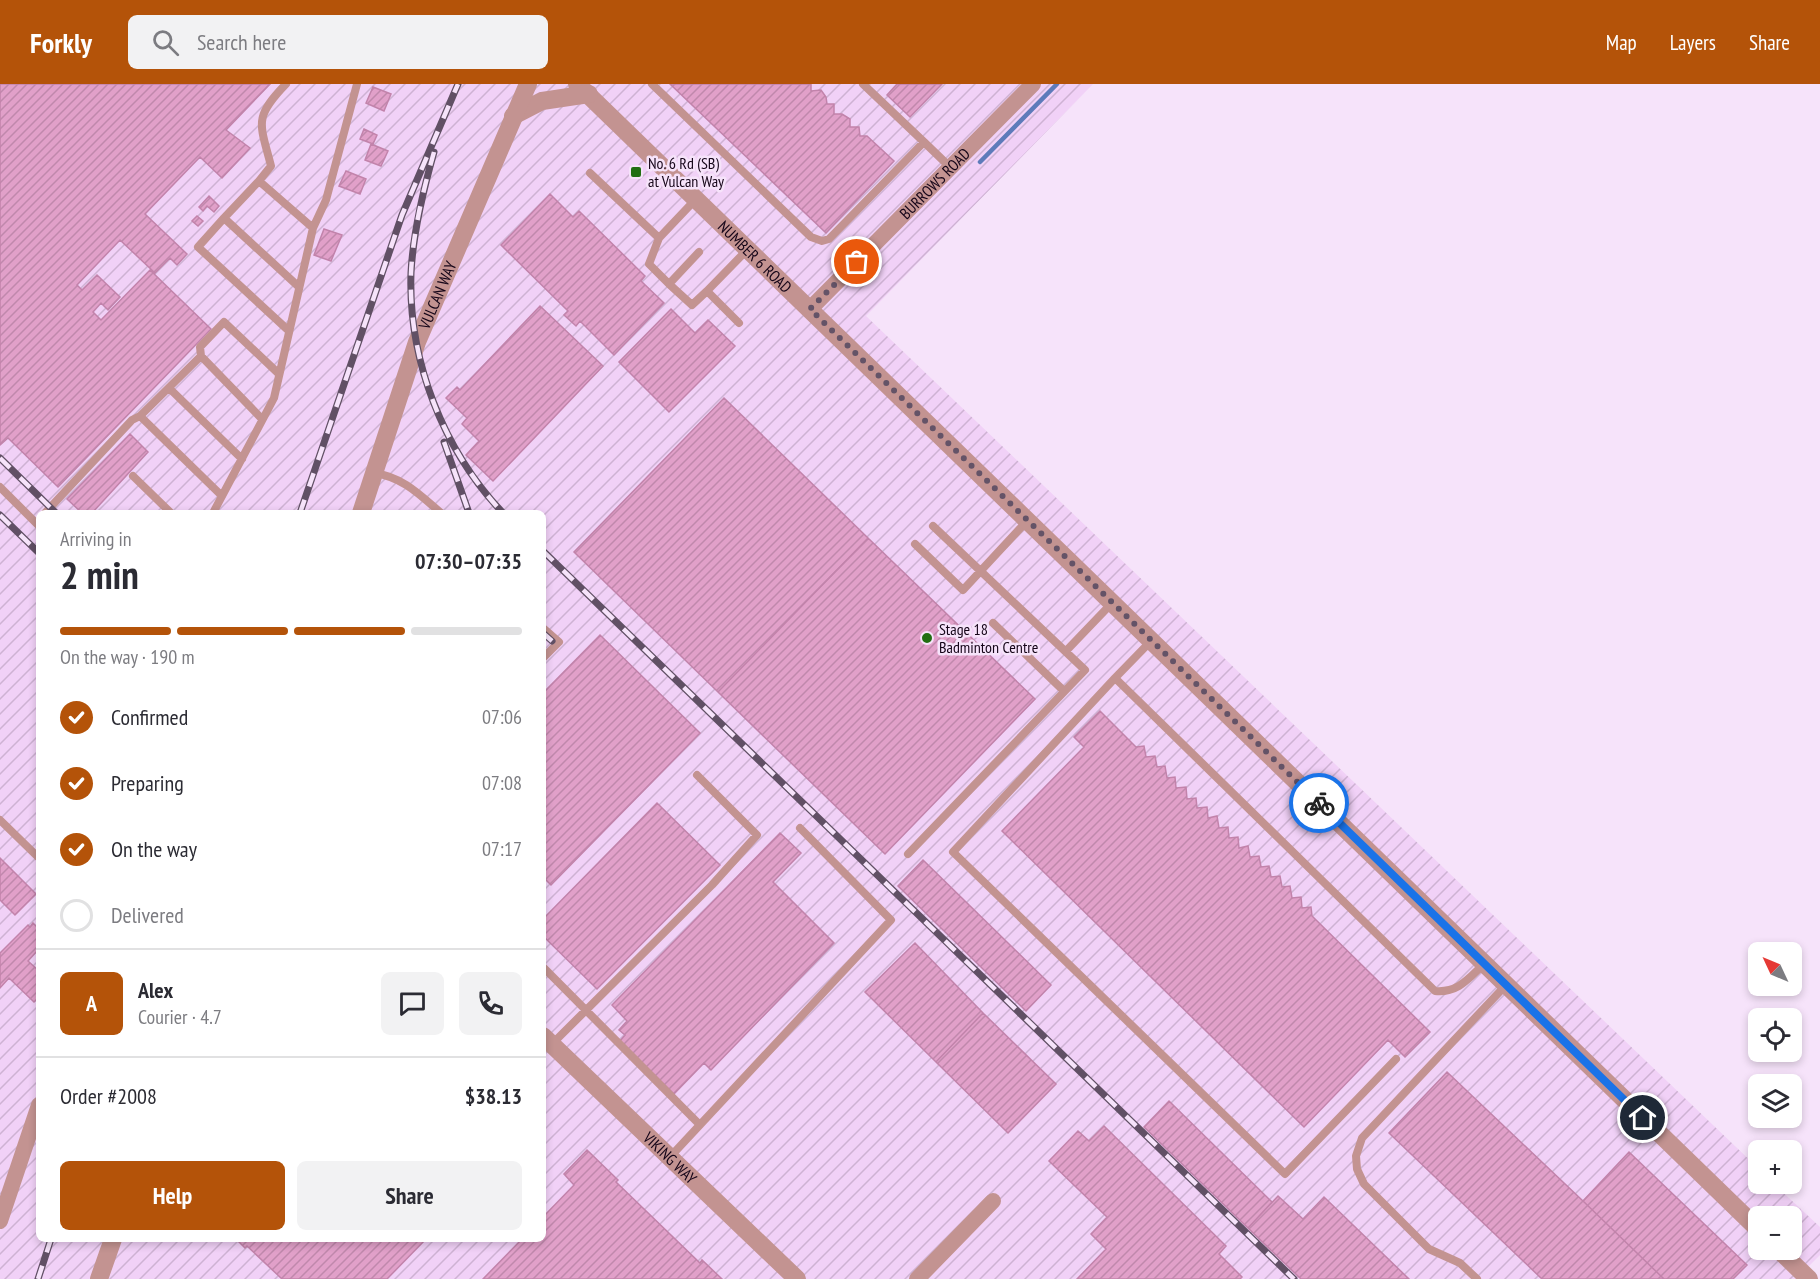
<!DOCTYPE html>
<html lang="en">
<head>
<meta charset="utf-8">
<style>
	body { margin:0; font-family:"PT Sans Narrow",sans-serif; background:#f2f2f3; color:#2b2b33; height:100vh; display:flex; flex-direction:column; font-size:22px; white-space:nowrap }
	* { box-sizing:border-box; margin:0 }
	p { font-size:20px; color:#7c7c81 }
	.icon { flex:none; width:33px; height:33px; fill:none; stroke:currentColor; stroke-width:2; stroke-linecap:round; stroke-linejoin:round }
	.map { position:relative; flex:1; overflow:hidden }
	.side { position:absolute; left:36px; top:426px; width:510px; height:732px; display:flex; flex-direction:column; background:#fff; border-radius:9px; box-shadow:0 3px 9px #0003 }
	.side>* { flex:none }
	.needle { width:39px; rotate:314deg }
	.controls { position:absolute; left:1748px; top:858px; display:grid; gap:12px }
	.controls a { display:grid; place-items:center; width:54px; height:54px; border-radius:9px; background:#fff; box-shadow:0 3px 9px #0003; font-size:30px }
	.pin { position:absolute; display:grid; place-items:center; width:51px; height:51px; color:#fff; margin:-26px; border:3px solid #fff; border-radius:50%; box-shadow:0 2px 6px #0007 }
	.courier { position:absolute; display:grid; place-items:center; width:60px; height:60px; margin:-30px; border:4px solid #1a73e8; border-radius:50%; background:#fff; color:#222; box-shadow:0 2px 8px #0007 }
	.head em { font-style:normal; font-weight:700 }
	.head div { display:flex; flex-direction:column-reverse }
	.head { display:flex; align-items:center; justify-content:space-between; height:102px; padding:0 24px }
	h1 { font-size:39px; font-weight:700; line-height:45px }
	.bar { display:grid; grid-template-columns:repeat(4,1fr); gap:9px 6px; align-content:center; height:72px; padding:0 24px }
	.bar i { height:8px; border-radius:4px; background:#e1e1e2 }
	.bar .current { background:#b45309 }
	.bar p { grid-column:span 4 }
	.line { display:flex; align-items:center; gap:15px; padding:0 24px; border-top:2px solid #e1e1e2 }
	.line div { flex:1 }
	.round { display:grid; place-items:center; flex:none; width:63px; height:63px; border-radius:9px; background:#f2f2f3 }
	ol { padding:0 24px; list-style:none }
	li { display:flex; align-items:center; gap:18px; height:66px }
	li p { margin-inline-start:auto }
	li .icon { padding:6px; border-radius:50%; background:#b45309; color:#fff; stroke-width:4 }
	li:last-child { color:#7c7c81 }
	li i { width:33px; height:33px; border:3px solid #e1e1e2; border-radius:50% }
	.button { display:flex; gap:12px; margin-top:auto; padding:12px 24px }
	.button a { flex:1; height:69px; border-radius:9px; background:#b45309; color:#fff; font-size:24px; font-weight:700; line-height:69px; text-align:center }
	.button a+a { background:#f2f2f3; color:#2b2b33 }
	header { display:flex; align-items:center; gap:36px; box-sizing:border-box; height:84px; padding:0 30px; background:#b45309; color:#fff }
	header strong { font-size:28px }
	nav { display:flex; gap:33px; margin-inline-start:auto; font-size:21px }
	.search { width:420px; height:54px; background:#f2f2f3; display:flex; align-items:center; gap:15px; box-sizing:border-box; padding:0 21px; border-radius:9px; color:#7c7c81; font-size:22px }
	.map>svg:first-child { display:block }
</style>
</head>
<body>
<header>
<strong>Forkly</strong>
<div class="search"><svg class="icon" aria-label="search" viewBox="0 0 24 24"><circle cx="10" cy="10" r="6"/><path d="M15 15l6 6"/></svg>Search here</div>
<nav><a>Map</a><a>Layers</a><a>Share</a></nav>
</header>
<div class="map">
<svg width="1820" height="1195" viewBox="0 0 1820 1195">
	<defs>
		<pattern id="industrial-furrows" width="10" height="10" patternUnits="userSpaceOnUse" patternTransform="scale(1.5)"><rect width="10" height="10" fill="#f1d1f7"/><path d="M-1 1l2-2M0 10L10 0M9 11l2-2" fill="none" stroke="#ceb2d3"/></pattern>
		<pattern id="building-hatch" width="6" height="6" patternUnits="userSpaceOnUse" patternTransform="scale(1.5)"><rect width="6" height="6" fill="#e1a0c9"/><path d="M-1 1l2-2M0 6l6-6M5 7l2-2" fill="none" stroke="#c088ac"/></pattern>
	</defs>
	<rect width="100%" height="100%" fill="#f6e3fa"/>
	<path fill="url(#industrial-furrows)" fill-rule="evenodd" d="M0,0H1093L866,232L1758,1084V1100H1774L1820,1143V1171L1796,1195H0ZM39,429H543V1155H39ZM1758,1132H1791V1166H1758Z"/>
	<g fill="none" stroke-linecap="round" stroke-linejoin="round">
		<path stroke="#5e7bba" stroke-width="4.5" d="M980,78L1057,0"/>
	</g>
	<path fill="url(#building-hatch)" stroke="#c283ab" stroke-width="1.5" d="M0,0H270L226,46L250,64L222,94L200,73L145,130L187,170L177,181L170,174L155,189L120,156L77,201L82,206L97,191L120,213L108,226L101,219L93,228L101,236L150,186L211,245L58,403L8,354L0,361Z
		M670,0H811V7L821,6L826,13L827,20H834V30H842L850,35V43H859L860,52H867L894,77L826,149Z
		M897,0H942L910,33L887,11Z
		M373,3L391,10L384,27L366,19Z
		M364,45L377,51L373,60L360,55Z
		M371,60L388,67L381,82L365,76Z
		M346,87L366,95L360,110L339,102Z
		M550,110L573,133L579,127L645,192L641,197L664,219L614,271L580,237L576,242L564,231L568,227L501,161Z
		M209,112L219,122L214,128L207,122L203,127L199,123Z
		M197,132L203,137L198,142L192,137Z
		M324,145L342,151L331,177L314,171Z
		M540,222L603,282L493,397L466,371L479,357L462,340L467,334L446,314L457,303L460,306Z
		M671,225L695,249L708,236L735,262L669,328L619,278Z
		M724,314L868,454L718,608L574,468Z
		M130,350L148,368L92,429H82L67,415Z
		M868,454L1035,615L885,770L718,608Z
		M600,551L700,649L551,801L543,793V609Z
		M1100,627L1136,663L1144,662L1146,673L1155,672L1157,683L1165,682L1167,694L1175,693L1176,704L1186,703L1187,715L1196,714L1197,724L1207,723L1208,734L1217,732L1219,744L1228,743L1229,754L1238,753L1239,764L1248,762L1250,773L1259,772L1261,783L1269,782L1271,793L1280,792L1282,803L1290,802L1292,814L1301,813L1302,824L1311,823L1312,832L1430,948L1405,973L1388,956L1304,1043L1002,747L1084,663L1074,653Z
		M657,719L720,781L597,905L543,852V835Z
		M780,749L801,769L773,798L834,859L711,986L704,979L674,1010L620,957L625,951L619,946L627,937L612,921Z
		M0,774L36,810L15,831L0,816Z
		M923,776L1051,901L1026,927L898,802Z
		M33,839L39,845V865L28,877L39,887V919L36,916L34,918L9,894L0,904V869L28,841L30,843Z
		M915,859L983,929L936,978L865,908Z
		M983,929L1056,1000L1008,1049L936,978Z
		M1447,988L1583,1117L1664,1195H1542L1389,1049Z
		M1169,1017L1272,1118L1248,1144L1144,1043Z
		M1104,1042L1226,1162L1219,1170L1242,1193L1240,1195H1077L1106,1165L1091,1150L1107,1133L1049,1077L1078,1047L1089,1057Z
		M587,1066L618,1096L616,1098L700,1179L702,1176L722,1195H483L522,1155H543V1133L574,1101L564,1090Z
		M1629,1068L1747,1181L1733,1195H1664L1583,1117Z
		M1278,1112L1303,1135L1324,1113L1409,1195H1301L1248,1144Z
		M236,1155H426L387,1195H282L247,1162L245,1164Z"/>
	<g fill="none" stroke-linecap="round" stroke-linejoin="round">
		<path stroke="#c39391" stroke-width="8" d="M652,0L811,153L822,157L829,155L924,58L951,84
			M863,0L924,58
			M590,89L659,154L696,115
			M259,97L271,82C260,39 253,34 286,0
			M224,134L259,97L313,144
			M659,154L649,180L669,200L699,168
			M669,200L692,221L707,207
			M739,239L707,207L748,165
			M289,247L198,163L224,134L299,203
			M201,272L200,263L224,238L279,290
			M169,304L242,375
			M140,332L201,272L261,334
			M374,389C403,393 420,411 441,429
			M133,392L171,429
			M0,403L39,442
			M45,429L132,336L140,332L222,412
			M213,429L274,314L313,144L326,116L357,0
			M915,460L963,506L1027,437
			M993,539L1064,607
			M543,544L559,558L543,574
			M1151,557L1115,594L1435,907C1458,909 1468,895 1484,880
			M1066,567L1112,519
			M1115,594L953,768L1285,1090L1396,975
			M0,736L39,774
			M908,770L1085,586L933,442
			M543,883L700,1041
			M552,960L712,801L757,751L697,691
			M670,1073L891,836L800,744
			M1477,1195L1460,1179L1429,1165L1364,1100L1357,1085L1356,1072L1362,1054L1506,901"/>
		<g stroke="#c39391" stroke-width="16">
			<path id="s1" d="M810,225L1033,0"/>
			<path d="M0,1137L39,1021"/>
			<path d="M917,1195L993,1117"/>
		</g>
		<g stroke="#c39391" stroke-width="18">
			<path id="s2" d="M577,0L1758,1145"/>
			<path d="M513,32L542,17L589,10"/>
			<path id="s3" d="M361,429L417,258L528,0"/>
			<path id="s4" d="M543,952L797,1195"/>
			<path d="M1779,1166L1809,1195"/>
			<path d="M99,1195L113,1155"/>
		</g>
		<g stroke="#615065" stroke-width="7">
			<path id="rail" d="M434,68C423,107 413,148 411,189C408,276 443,366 503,429
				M444,358L469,429
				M0,374L56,429
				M300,429L402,131L458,0
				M0,431L39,469
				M543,467L1294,1195
				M543,549L552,557
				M38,1195L51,1155"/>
		</g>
		<use href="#rail" stroke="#f6e3fa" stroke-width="4.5" stroke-dasharray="14" stroke-linecap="butt"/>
	</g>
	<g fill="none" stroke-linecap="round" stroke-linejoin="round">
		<path stroke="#645367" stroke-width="6" stroke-dasharray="0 10.8" d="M857,178L810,225L1319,719"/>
		<path stroke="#1a73e8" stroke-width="8" d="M1319,719L1643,1034"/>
	</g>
	<g fill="#216e12" stroke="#f6e3fa" stroke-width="2">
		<rect x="630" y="82" width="12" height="12" rx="3"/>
		<circle cx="927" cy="554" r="6"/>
	</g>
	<g text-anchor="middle" stroke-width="5" stroke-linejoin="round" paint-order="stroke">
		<g font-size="16" fill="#150518" stroke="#f6e3fa" text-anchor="start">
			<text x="648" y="85">No. 6 Rd (SB)<tspan x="648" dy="18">at Vulcan Way</tspan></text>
			<text x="939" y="551">Stage 18<tspan x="939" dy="18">Badminton Centre</tspan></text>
		</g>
		<g font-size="16" fill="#150518" stroke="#f6e3fa">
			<text dy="6" stroke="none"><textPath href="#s1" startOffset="177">BURROWS ROAD</textPath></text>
			<text dy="6" stroke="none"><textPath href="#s2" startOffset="248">NUMBER 6 ROAD</textPath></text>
			<text dy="6" stroke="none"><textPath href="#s3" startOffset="231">VULCAN WAY</textPath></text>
			<text dy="6" stroke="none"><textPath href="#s4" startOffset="176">VIKING WAY</textPath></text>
		</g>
	</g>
</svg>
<div class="controls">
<a><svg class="needle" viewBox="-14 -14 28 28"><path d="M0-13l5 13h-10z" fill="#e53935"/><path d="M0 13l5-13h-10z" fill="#7c7c81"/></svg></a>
<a><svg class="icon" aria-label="locate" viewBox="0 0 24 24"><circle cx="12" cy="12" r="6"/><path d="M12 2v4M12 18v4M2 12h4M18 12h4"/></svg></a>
<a><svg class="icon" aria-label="layers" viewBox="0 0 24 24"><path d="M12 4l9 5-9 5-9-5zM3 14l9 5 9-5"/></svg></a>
<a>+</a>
<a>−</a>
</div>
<div class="pin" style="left:857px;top:178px;background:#ea580c"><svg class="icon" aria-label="bag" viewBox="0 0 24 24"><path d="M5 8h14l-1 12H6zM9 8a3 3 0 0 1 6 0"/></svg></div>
<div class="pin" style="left:1643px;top:1034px;background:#1f2937"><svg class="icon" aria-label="home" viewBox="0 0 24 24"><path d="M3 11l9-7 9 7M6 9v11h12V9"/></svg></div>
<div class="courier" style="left:1319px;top:719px"><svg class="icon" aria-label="bike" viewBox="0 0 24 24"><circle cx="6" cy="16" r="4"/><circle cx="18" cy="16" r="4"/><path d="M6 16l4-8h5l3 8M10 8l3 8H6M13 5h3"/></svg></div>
<section class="side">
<div class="head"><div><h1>2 min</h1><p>Arriving in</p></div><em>07:30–07:35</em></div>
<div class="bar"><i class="current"></i><i class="current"></i><i class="current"></i><i></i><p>On the way · 190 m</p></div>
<ol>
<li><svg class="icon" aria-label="check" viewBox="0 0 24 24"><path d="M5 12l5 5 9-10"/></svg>Confirmed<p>07:06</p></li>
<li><svg class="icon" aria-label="check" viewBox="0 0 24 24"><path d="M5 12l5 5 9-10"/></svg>Preparing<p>07:08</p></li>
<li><svg class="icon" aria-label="check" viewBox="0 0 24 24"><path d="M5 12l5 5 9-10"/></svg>On the way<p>07:17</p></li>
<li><i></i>Delivered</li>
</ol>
<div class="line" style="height:108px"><b class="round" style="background:#b45309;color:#fff">A</b><div><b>Alex</b><p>Courier · 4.7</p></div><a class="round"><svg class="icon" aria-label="chat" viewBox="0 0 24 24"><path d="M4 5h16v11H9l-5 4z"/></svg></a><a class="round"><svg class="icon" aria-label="phone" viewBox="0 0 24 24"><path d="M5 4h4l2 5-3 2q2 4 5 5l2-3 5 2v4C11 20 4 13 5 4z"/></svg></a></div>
<div class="line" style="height:78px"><div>Order #2008</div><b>$38.13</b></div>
<div class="button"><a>Help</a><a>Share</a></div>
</section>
</div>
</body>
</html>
